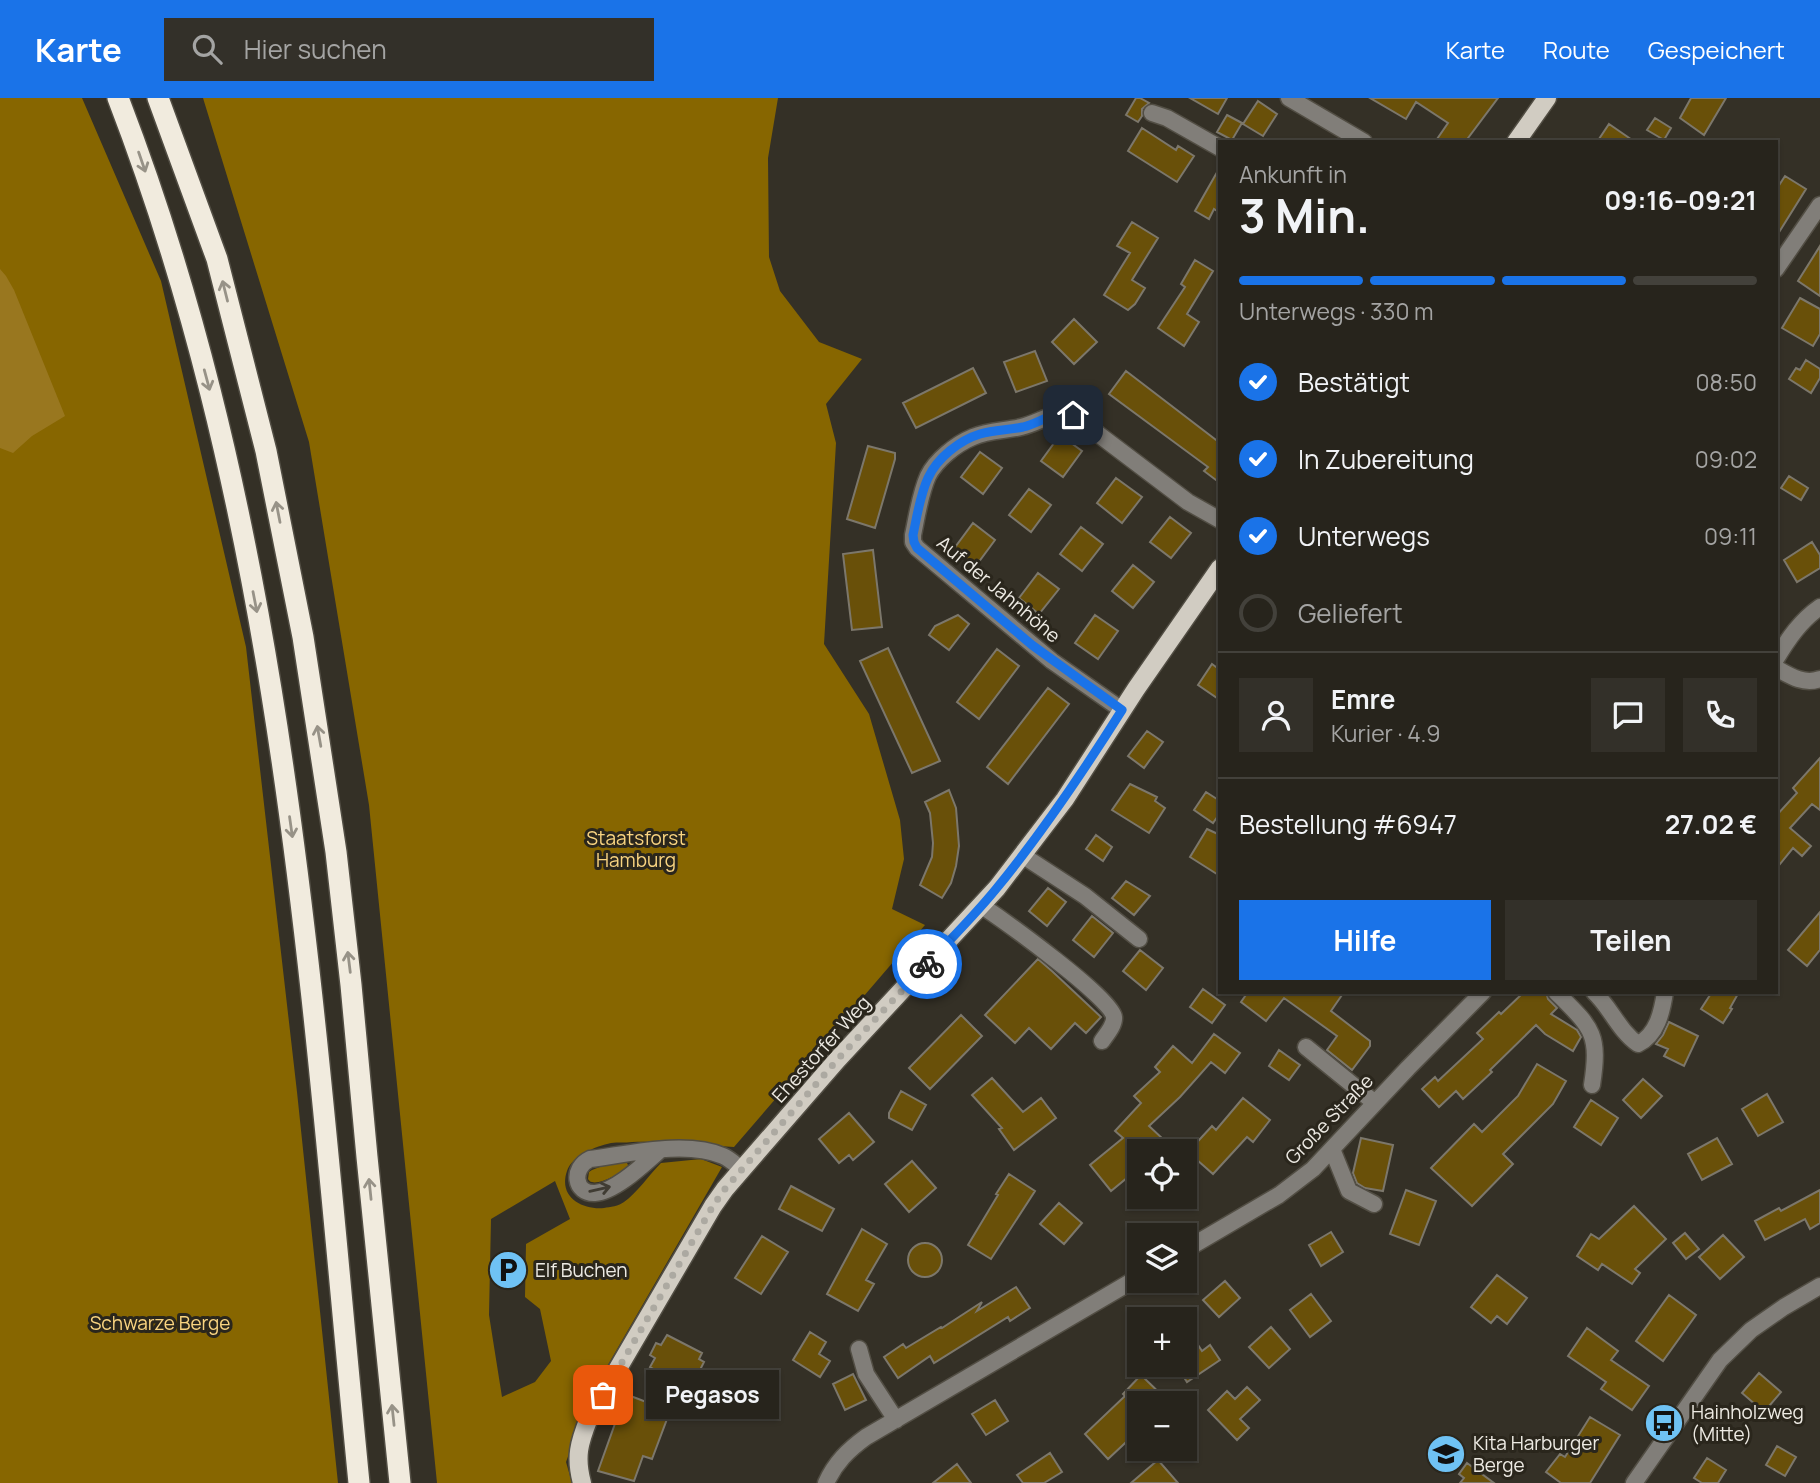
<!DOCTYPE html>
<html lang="de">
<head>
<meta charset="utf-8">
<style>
	body { margin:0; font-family:Manrope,sans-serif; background:#333029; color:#f1f3f6; height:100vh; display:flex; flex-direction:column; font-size:26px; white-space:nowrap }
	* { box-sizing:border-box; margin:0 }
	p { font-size:23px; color:#a4a4a3 }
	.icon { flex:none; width:38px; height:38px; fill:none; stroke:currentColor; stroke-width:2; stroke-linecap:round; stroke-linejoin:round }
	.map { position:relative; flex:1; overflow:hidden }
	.details { position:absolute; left:1218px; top:42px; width:560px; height:854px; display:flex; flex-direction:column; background:#27241c; border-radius:0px; box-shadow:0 2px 5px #0004,0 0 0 2px #43413b }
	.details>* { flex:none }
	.controls { position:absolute; left:1127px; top:1041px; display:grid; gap:14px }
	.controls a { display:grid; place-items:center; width:70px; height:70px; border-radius:0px; background:#27241c; box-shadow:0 2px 5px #0004,0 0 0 2px #43413b; font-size:35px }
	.pin { position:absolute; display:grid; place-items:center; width:60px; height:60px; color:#fff; margin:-30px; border-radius:14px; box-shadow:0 4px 10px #0006 }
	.courier { position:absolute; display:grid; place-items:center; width:70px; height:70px; margin:-35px; border:5px solid #1a73e8; border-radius:50%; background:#fff; color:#222; box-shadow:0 2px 9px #0007 }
	.bubble { position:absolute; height:49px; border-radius:0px; background:#27241c; box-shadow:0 2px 5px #0004,0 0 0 2px #43413b; font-size:23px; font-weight:700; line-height:49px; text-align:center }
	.headline em { font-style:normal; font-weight:700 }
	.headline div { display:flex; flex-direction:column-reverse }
	.headline { display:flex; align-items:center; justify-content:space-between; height:119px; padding:0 21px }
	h1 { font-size:46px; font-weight:700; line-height:52px }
	.bar { display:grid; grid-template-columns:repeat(4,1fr); gap:10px 7px; align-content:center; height:84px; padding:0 21px }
	.bar i { height:9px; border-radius:5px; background:#43413b }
	.bar .selected { background:#1a73e8 }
	.bar p { grid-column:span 4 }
	.line { display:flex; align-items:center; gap:18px; padding:0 21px; border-top:2px solid #43413b }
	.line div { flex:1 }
	.round { display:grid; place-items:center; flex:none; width:74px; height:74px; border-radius:0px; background:#333029 }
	ol { padding:0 21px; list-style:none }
	li { display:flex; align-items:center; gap:21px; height:77px }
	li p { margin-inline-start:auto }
	li .icon { padding:7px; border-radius:50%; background:#1a73e8; color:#fff; stroke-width:4 }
	li:last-child { color:#a4a4a3 }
	li i { width:38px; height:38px; border:4px solid #43413b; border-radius:50% }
	.cta { display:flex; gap:14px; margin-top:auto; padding:14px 21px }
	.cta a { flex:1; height:80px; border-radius:0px; background:#1a73e8; color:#fff; font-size:28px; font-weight:700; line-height:80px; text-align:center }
	.cta a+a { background:#333029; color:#f1f3f6 }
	header { display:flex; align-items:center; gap:42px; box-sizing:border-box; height:98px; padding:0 35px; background:#1a73e8; color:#fff }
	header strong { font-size:33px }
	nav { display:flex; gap:38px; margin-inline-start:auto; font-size:24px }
	.search { width:490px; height:63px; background:#333029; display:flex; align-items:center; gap:18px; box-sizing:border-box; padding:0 24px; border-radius:0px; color:#a4a4a3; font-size:26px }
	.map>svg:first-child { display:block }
</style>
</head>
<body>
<header>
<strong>Karte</strong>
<div class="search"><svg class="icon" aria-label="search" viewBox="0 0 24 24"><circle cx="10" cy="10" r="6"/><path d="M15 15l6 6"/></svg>Hier suchen</div>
<nav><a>Karte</a><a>Route</a><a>Gespeichert</a></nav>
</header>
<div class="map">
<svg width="1820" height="1385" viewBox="0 0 1820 1385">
	<rect width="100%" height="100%" fill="#343026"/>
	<path fill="#876600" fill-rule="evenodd" d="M0,0H82L161,183L246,549L297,994L338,1385H0Z
		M203,0H778L768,60L769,159L780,193L819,244L862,261L826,306L836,345L824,546L869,616L900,722L904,761L892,811L925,827L734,1049C700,1047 666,1043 632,1044C625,1045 618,1044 611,1045C596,1048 572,1058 567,1073C558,1099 582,1112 604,1110C610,1109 619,1108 624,1104C636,1096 650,1076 661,1065L701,1061L722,1069L590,1298L566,1364L572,1385H437L369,707L309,344ZM555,1083L570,1121L526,1146L525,1199L540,1211L551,1263L535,1284L502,1299L489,1217L491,1121Z
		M618,1062L626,1063L629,1069C624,1074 599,1087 592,1084C590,1084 589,1082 588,1081L589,1074L592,1072Z"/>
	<path fill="#99771f" d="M0,171L6,178L14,192L65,318L32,338L13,355L0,350Z"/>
	<path fill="#695009" stroke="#7c776b" stroke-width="2" d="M1136,0H1140L1149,5L1142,11V18L1138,24L1126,17Z
		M1190,0H1227L1218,16Z
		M1370,0H1498L1465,44H1435L1448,25L1416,4L1406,21Z
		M1691,0H1726L1704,37L1680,20Z
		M1258,3L1277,16L1263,38L1243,26Z
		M1227,17L1242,25L1232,42L1217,34Z
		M1655,20L1671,30L1664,42L1647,32Z
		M1609,26L1635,44H1597Z
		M1142,30L1176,52L1178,48L1194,58L1177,84L1128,53Z
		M1220,69V115L1214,111L1209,121L1195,113Z
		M1785,78L1806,91L1776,139V92Z
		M1132,124L1158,140L1132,182L1145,190L1135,206L1128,212L1104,197L1130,155L1117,148Z
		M1820,148V198L1798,183Z
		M1195,162L1213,173L1187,216L1199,224L1184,248L1158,230L1185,189L1181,186Z
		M1800,200L1820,211V236L1813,248L1782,230Z
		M1074,221L1097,244L1074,266L1052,244Z
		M1035,253L1047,283L1016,294L1004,264Z
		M1806,262L1820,271V280L1811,295L1789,281L1796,270L1800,272Z
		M973,270L986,295L916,330L903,305Z
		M1126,273L1220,345V385L1204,373L1208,369L1109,296Z
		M1060,337L1082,353L1063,379L1041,363Z
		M868,348L895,355V361L875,430L847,421Z
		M980,354L1002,370L983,396L961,379Z
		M1789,378L1808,390L1801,402L1781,390Z
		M1116,380L1142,399L1122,425L1097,405Z
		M1029,391L1051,407L1031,434L1009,417Z
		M1170,419L1191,435L1171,460L1150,444Z
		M973,425L995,442L975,469L953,452Z
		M1081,429L1103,446L1082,473L1060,456Z
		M1812,444L1820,457V470L1797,484L1784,462Z
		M873,452L882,529L852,532L843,456Z
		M1133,467L1154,484L1133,510L1112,493Z
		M1038,475L1059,491L1039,516L1019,500Z
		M958,517L969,526L949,552L929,537L935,528Z
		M1095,517L1118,533L1098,561L1075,545Z
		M888,550L940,663L912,675L860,563Z
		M997,551L1019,568L979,621L957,604Z
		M1212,566L1220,572V602L1198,587Z
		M1048,590L1069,606L1008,686L987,669Z
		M1147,633L1163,644L1144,670L1128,658Z
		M1820,660V712L1812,706L1790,730L1811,748L1802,758L1793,750L1776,771V718L1797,695L1793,690Z
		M1130,686L1157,699L1155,703L1165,710L1149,735L1112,712Z
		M949,692L956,710L959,748L956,768L951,785L942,800L920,787L932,759L933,745L930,715L925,704Z
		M1206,694L1220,703V715L1213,725L1194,712Z
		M1207,731L1220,737V778L1190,759Z
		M1096,737L1112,749L1103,763L1086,751Z
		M1126,783L1150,798L1134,817L1112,800Z
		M1048,790L1066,804L1047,828L1029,813Z
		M1820,814V852L1807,868L1788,852Z
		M1092,818L1113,835L1094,859L1073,842Z
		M1140,852L1163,870L1146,892L1123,873Z
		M1038,861L1053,874L1101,919L1086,935L1075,925L1051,951L1029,930L1015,945L985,917Z
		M1203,891L1225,907L1212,925L1190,909Z
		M1248,894H1344L1331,913L1370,943V948L1352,972L1327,952L1337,938L1284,900L1266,923L1241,904Z
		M1524,894H1546L1548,901L1557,910L1551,916L1577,932L1581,939L1573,953L1545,936L1536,927L1490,972L1492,974L1463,1001L1456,993L1439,1009L1422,991L1435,979L1438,983L1483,941L1477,935L1499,914L1501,916Z
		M1712,894H1739L1730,910L1732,911L1723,925L1701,911Z
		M961,917L982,938L930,991L909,970Z
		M1669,924L1698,938L1684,968L1664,958L1668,951L1656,946L1663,937Z
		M1214,936L1240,955L1225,975L1211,964L1180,999L1149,1028L1163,1041L1152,1054H1139V1070L1111,1093L1090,1067L1123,1040L1115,1033L1141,1005L1134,998L1160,974L1155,969L1173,948L1192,965Z
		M1279,952L1300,967L1289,982L1269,968Z
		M1537,966L1566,983L1553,1006L1503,1056L1513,1066L1472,1108L1431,1070L1474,1026L1482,1034L1518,998Z
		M992,980L1023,1014L1041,1000L1056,1020L1014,1052L999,1031L1002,1030L972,997Z
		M1643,981L1662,998L1641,1020L1623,1002Z
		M901,993L926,1007L912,1032L889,1020V1015Z
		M1767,996L1783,1024L1758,1038L1742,1011Z
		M1243,1000L1270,1022L1253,1044L1247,1039L1213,1076L1188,1054L1212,1028L1216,1032Z
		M1591,1002L1618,1020L1601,1047L1574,1029Z
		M849,1015L874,1044L853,1062L849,1057L839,1065L819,1041Z
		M1361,1040L1393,1047L1383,1093L1365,1090L1357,1085L1353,1075Z
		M1717,1040L1732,1066L1702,1082L1688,1056Z
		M912,1063L936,1090L909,1114L885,1086Z
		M1009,1076L1035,1093L991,1161L968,1147L998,1097L996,1096Z
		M791,1088L834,1111L822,1133L779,1111Z
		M1406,1092L1436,1103L1419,1147L1390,1136Z
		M1820,1092V1125L1810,1131L1805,1121L1765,1142L1755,1123L1779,1110L1781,1113Z
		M1059,1105L1082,1125L1064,1146L1040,1126Z
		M1634,1108L1666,1141L1635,1171L1640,1175L1632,1186L1602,1166L1598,1172L1577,1158L1591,1136L1599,1141Z
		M862,1131L887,1146L866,1182L874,1186L858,1213L827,1196Z
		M1331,1134L1343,1154L1321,1168L1309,1147Z
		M1685,1135L1699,1151L1686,1161L1673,1145Z
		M1723,1137L1744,1159L1720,1181L1699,1159Z
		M762,1138L788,1154L761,1196L735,1180Z
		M908 1162a17 17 0 1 1 34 0a17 17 0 1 1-34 0Z
		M1497,1177L1527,1200L1507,1226L1497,1218L1491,1225L1471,1209Z
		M1225,1183L1240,1200L1219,1219L1203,1202Z
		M1016,1189L1030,1210L1010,1223L1008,1219L934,1265L930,1258L898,1280L884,1259L903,1246L906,1250L941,1229L942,1230L982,1204L977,1213Z
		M1311,1196L1331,1223L1310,1239L1290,1212Z
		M1669,1197L1696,1217L1663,1263L1636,1243Z
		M1185,1227L1202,1253L1210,1247L1220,1262L1187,1284L1176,1267H1185Z
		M1271,1229L1290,1251L1269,1270L1249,1249Z
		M1587,1230L1618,1253L1611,1262L1649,1288L1632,1312L1601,1291L1606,1284L1568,1258Z
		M810,1234L826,1244L819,1256L830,1263L820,1279L793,1262Z
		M667,1237L702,1255L699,1261L704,1264L693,1286L687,1283L684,1288L650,1269L655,1260L650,1257L656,1245L661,1247Z
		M1759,1275L1781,1294L1764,1314L1742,1295Z
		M853,1276L866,1302L845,1312L833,1286Z
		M1141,1277L1171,1306H1139V1332L1108,1361L1085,1336L1125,1298L1123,1296Z
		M1247,1289L1260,1302L1240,1321L1249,1330L1237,1342L1208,1312L1227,1293L1235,1301Z
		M628,1297L670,1313L652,1361L643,1358L634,1383L598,1373L621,1309Z
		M995,1302L1008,1323L986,1337L972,1316Z
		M1590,1319L1620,1337L1590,1385H1561L1546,1374L1560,1356L1565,1359Z
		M1777,1348L1796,1359L1785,1378L1766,1367Z
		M1050,1355L1062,1374L1044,1385H1023L1017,1377Z
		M1707,1360L1726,1372L1718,1385H1702L1694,1380Z
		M1158,1362L1178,1385H1131L1145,1373Z
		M1467,1365L1494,1385H1460L1464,1380L1459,1376Z
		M957,1366L971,1385H933Z"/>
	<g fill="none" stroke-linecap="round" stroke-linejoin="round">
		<g stroke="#524e44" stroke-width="19">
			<path id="minor" d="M1289,0L1364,44
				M1152,15L1167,20L1220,50
				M1776,171L1820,107
				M1776,561C1788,541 1801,522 1820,509
				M1776,570C1790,578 1804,587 1820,581
				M1122,612L1052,563L917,450L913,444V437C917,418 920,396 928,378C936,362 956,346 973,339C989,332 1005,333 1021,329C1042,324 1050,313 1073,317L1188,404L1220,422
				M1022,757L1085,798L1139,841
				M982,808C1003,822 1112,900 1114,919C1115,927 1106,937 1102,943
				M1556,894C1592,930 1600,935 1592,987
				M1594,894C1611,910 1619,933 1638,946C1657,937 1662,914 1665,894
				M1306,949L1375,1005
				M1332,1051L1349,1093L1374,1106
				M659,1053C644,1066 615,1094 595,1095C574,1096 571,1070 590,1061C629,1056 686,1042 723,1058C730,1061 735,1066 741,1071
				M1185,1152L1279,1097L1313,1071L1408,970L1483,894
				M859,1251L866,1276L896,1322
				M826,1385C835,1365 848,1352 866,1339L1139,1179
				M1634,1385L1720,1262L1751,1232L1784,1209L1820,1188"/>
		</g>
		<g stroke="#524e44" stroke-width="21">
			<path id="major" d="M1516,44L1547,0
				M582,1385C575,1359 579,1345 589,1320L713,1108L725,1091L837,962L997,790L1065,701L1136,591L1220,470"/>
		</g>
		<g stroke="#524e44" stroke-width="24">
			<path id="highway" d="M118,0C288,441 313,919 359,1385
				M158,0L217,161L266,353L303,539L336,754L351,887L367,1059L400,1385"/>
		</g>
		<use href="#minor" stroke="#817e79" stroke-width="16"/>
		<use href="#major" stroke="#d1ccc2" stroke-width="18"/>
		<use href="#highway" stroke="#f1ebde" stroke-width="21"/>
	</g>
	<defs><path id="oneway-shaft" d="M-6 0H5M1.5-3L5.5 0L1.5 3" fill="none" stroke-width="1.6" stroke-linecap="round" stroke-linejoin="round" transform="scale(1.75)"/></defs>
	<g stroke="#979287">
		<use href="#oneway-shaft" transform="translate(142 64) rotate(71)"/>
		<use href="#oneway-shaft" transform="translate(225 193) rotate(-104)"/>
		<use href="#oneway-shaft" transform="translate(207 282) rotate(75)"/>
		<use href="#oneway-shaft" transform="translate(278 414) rotate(-101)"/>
		<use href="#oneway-shaft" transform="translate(255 504) rotate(79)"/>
		<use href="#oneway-shaft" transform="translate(319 638) rotate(-100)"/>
		<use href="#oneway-shaft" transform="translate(291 729) rotate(82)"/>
		<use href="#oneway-shaft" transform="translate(349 864) rotate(-97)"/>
		<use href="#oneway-shaft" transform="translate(370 1091) rotate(-96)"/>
		<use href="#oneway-shaft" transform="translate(393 1317) rotate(-96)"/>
	</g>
	<use stroke="#403c33" href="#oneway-shaft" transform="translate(600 1091) rotate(-13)"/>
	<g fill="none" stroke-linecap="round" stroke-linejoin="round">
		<path stroke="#aca9a1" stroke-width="7" stroke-dasharray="0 12.6" d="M603,1297L713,1108L725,1091L837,962L927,866"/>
		<path stroke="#1a73e8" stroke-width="9" d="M927,866C950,842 974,818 996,791C1042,735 1083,674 1122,612L1032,547L917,450L914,444L913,437C917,418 920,397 928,380C937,360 960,342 980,336C994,332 1009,332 1023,329C1042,324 1052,313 1073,317"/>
	</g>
	<defs>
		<g id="parking-disc" transform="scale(2.0125)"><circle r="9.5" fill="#6fc2f4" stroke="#2a261c"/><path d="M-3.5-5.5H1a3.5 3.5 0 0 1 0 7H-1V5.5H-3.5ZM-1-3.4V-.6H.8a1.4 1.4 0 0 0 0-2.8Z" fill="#111"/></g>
		<g id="bus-disc" transform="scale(2.0125)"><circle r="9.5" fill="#6fc2f4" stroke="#2a261c"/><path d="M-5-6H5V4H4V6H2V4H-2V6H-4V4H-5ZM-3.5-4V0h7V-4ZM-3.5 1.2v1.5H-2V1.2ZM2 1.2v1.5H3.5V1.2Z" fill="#111"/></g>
		<g id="school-disc" transform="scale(2.0125)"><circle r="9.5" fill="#6fc2f4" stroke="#2a261c"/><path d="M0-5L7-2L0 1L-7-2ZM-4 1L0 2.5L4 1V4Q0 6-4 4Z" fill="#111"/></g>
	</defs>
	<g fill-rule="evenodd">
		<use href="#parking-disc" x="508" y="1172"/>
		<use href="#bus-disc" x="1664" y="1325"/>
		<use href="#school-disc" x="1446" y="1356"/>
	</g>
	<g text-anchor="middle" stroke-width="6" stroke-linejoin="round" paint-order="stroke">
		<g font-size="19" fill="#edeae3" stroke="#2a261c">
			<text transform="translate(999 491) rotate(40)" y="7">Auf der Jahnhöhe</text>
			<text transform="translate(821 951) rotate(-48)" y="7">Ehestorfer Weg</text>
			<text transform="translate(1329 1021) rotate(-46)" y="7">Große Straße</text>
		</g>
		<g font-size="19" fill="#f9d480" stroke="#2a261c">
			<text x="636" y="747">Staatsforst<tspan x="636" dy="22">Hamburg</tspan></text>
			<text x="160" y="1232">Schwarze Berge</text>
		</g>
		<g font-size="19" fill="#edeae3" stroke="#2a261c" text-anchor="start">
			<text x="535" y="1179">Elf Buchen</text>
			<text x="1691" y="1321">Hainholzweg<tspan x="1691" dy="22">(Mitte)</tspan></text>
			<text x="1473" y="1352">Kita Harburger<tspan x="1473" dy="22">Berge</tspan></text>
		</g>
	</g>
</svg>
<div class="controls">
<a><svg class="icon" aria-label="locate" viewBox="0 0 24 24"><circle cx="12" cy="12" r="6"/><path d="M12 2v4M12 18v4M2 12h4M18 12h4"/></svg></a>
<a><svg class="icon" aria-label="layers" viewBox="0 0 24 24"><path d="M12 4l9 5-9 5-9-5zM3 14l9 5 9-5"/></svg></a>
<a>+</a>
<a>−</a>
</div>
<div class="pin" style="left:603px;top:1297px;background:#ea580c"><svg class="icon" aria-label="bag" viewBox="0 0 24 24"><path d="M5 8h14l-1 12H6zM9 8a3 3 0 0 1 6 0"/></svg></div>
<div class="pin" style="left:1073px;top:317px;background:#1f2937"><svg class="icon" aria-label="home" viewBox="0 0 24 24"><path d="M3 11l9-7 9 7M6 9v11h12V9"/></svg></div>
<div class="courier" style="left:927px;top:866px"><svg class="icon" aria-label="bike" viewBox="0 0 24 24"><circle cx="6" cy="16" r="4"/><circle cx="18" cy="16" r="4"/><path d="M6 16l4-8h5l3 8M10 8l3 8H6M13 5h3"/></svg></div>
<div class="bubble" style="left:646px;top:1272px;width:133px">Pegasos</div>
<section class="details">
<div class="headline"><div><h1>3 Min.</h1><p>Ankunft in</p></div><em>09:16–09:21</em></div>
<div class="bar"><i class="selected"></i><i class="selected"></i><i class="selected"></i><i></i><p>Unterwegs · 330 m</p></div>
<ol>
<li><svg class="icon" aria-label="check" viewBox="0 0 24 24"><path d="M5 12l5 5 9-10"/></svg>Bestätigt<p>08:50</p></li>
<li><svg class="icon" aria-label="check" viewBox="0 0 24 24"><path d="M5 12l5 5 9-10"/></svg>In Zubereitung<p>09:02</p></li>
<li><svg class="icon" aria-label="check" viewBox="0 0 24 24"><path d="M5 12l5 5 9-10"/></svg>Unterwegs<p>09:11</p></li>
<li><i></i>Geliefert</li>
</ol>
<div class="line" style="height:126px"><a class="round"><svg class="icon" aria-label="person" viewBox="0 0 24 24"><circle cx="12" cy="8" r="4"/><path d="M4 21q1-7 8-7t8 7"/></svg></a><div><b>Emre</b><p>Kurier · 4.9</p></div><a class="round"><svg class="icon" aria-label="chat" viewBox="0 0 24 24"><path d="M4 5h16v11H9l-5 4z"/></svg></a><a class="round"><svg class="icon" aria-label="phone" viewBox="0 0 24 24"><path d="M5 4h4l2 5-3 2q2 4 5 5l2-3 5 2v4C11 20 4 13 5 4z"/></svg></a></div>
<div class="line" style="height:91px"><div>Bestellung #6947</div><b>27.02 €</b></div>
<div class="cta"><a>Hilfe</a><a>Teilen</a></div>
</section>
</div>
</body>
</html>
